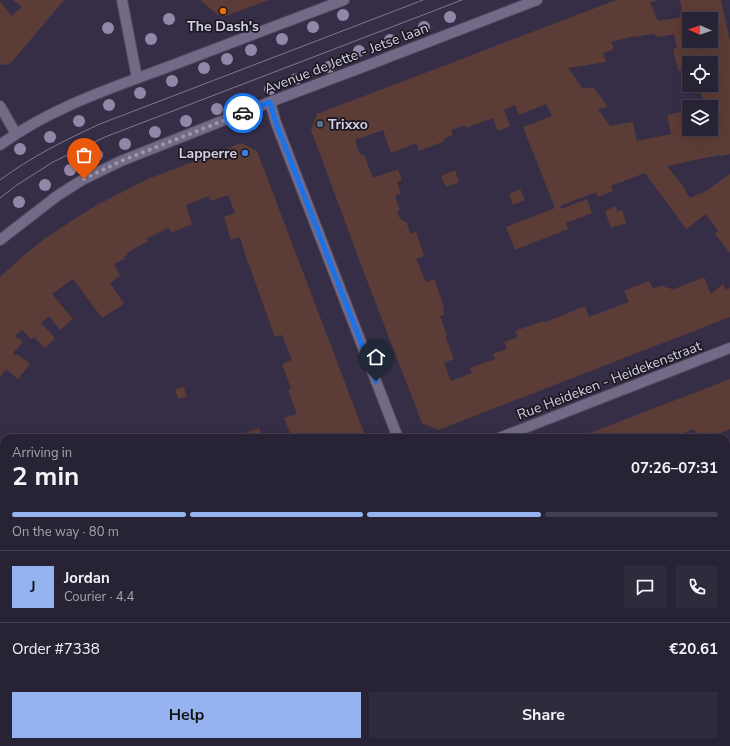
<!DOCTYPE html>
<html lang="en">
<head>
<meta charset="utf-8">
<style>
	body { margin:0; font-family:"Nunito Sans",sans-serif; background:#302a3d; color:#f1f3f6; height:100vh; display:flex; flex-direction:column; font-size:15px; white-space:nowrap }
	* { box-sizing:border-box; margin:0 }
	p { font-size:13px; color:#a5a4ad }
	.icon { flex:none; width:22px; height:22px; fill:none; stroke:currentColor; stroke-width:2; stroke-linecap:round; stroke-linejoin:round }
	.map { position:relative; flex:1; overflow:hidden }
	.details { position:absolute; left:0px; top:434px; width:730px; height:312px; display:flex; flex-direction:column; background:#282235; border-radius:12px 12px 0 0; box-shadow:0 4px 16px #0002,0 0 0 1px #443f50 }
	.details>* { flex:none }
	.needle { width:26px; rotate:272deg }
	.fabs { position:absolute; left:682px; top:12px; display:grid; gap:8px }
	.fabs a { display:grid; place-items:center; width:36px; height:36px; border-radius:0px; background:#282235; box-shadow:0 4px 16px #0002,0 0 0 1px #443f50; font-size:20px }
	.pin { position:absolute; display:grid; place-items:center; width:34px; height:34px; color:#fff; margin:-41px -17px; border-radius:50% 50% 50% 0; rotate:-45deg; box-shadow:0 0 4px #0007 }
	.pin .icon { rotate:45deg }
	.courier { position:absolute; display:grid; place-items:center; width:40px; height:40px; margin:-20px; border:3px solid #1a73e8; border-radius:50%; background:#fff; color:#222; box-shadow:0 1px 5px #0007 }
	.head em { font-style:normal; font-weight:700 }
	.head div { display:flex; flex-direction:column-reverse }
	.head { display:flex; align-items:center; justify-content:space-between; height:68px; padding:0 12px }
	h1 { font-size:26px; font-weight:700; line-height:30px }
	.bar { display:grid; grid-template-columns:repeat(4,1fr); gap:6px 4px; align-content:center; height:48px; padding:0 12px }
	.bar i { height:5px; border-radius:3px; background:#443f50 }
	.bar .selected { background:#95b2f1 }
	.bar p { grid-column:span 4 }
	.line { display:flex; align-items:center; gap:10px; padding:0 12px; border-top:1px solid #443f50 }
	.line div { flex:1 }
	.round { display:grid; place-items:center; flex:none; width:42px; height:42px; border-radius:0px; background:#302a3d }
	.action { display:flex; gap:8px; margin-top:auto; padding:8px 12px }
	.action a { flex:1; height:46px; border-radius:0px; background:#95b2f1; color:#111; font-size:16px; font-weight:700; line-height:46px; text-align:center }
	.action a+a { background:#302a3d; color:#f1f3f6 }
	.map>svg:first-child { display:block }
</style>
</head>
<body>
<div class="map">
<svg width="730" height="746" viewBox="0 0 730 746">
	<rect width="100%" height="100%" fill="#362e47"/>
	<path fill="#5c3c37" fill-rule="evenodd" d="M13,0H64L10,64L0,65V1L11,16L22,7Z
		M200,0H269L226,16L218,15Z
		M616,0H656L657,1L650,2L658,21L683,17L680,0H721L730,41V154L720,156L719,155L667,166L686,190L685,191L690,198L706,191L730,174V253L715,234L718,231L706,214L686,229L645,173L611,186L613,191L598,197L596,192L560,206L561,209L587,199L592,213L566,223L568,229L515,250L506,227L555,208L523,127L552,116L546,104L519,115L515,105L504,110L510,126L498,131L493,118L466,128L465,125L451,130L453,135L444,138L445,141L419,151L416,143L391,153L383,130L355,140L360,154L364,155L373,178L398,169L402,180L397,182L401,193L395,196L400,210L397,211L400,219L406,222L411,234L416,232L424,256L416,259L426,282L434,279L443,304L444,315L440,316L447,335L445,336L454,359L444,363L451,381L472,373L470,368L495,359L493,354L507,349L504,342L518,337L515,331L543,321L544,323L585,306L589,317L629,302L624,291L649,281L653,289L660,286H663L667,288H670L672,290L704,277L711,294L723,284L726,290L730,288V317L438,430L422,423L366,278L311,130L317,114ZM689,19H711V41H689ZM653,34L658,37L674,34L677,48L673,49L678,71L683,70L684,74L689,73V63H711V85H700L701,87H699L704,107H711V129H689V110L667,115L671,134L637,141L633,122L610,126L598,109L608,107L593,87L583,89L568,68L606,62L603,53L614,49L611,42L634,36V37Z
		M241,143L257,151L366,438H278L290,433L284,418L297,414L288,390L291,389L282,364L292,360L282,335L275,337L245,254L240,237L231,240L224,217L235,213L228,195L210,201L209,196L186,205L192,224L171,233L169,228L147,238L148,241L127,253L128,254L124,257L125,259L114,264L120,276L110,283L124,304L102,318L73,279L52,294L73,319L60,330L49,316L41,323L55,338L45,348L34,337L31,339L22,330L15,336L23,342L13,353L16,356L17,354L30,364L18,379L6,369L0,377V277L21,258L44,239L70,222L95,206L148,179Z
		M455,170L459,182L446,187L441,176Z
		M520,189L525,200L513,205L509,194Z
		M616,206L617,212L622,210L626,223L611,228L605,211Z
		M730,379V429L711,437L709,432L696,437L694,429L678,435L680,438H577Z
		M183,386L187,396L178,399L175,390Z
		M259,428L263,438H246L245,433Z
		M730,543V590L726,592V544Z
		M4,552V598L0,599V553Z
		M730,634V701L726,702V636Z
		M4,660V723L0,713V661Z
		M129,742H211L215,746H132Z
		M267,742H361L364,746H270Z
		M454,742H632L623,746H466L463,742L458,746Z"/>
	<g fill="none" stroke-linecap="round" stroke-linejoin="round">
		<g stroke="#524a60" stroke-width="12">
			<path id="minor" d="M122,0L137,78
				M270,102L276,123L398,438
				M0,106L3,111L16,134
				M0,145C49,109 108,89 165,68C225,45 285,23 344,0
				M0,240L57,196L71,187L84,179L121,161L270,102L363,67L537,0
				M499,438L730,348
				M0,632L4,631
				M236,742L239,746"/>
		</g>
		<use href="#minor" stroke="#736a87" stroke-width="10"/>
		<path stroke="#7f798e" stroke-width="1" d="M0,180C31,157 65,140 100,124L423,0
			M0,198L17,185L53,162L105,137L462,0"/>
	</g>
	<g fill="#9287a9">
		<circle cx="343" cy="15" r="6"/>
		<circle cx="450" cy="17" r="6"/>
		<circle cx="169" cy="19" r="6"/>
		<circle cx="313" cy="27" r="6"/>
		<circle cx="424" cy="27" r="6"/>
		<circle cx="108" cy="28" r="6"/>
		<circle cx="151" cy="39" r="6"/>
		<circle cx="282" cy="39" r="6"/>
		<circle cx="390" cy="40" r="6"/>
		<circle cx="251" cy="50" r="6"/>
		<circle cx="359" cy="51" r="6"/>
		<circle cx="227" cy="59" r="6"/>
		<circle cx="329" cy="67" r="6"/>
		<circle cx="204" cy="68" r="6"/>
		<circle cx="296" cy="79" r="6"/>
		<circle cx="172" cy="81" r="6"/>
		<circle cx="270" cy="89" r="6"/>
		<circle cx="140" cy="93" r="6"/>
		<circle cx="241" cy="100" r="6"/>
		<circle cx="109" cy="105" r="6"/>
		<circle cx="217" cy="109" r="6"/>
		<circle cx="79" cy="121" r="6"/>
		<circle cx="186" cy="121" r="6"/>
		<circle cx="155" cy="132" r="6"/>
		<circle cx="50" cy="137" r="6"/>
		<circle cx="125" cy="144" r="6"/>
		<circle cx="20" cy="149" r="6"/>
		<circle cx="97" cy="155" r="6"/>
		<circle cx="70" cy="170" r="6"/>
		<circle cx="45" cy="185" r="6"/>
		<circle cx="19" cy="202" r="6"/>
	</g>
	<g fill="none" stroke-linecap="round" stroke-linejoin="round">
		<path stroke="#9e98ac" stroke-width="4" stroke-dasharray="0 7.2" d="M84,179L121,161L243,113"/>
		<path stroke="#1a73e8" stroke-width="5" d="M243,113L270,102L276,123L376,381"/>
	</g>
	<circle fill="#e8710a" stroke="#1c1824" stroke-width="1.5" cx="223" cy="11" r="4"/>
	<circle fill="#5c6f8a" stroke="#1c1824" stroke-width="1.5" cx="320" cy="124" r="4"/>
	<circle fill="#3f7fe0" stroke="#1c1824" stroke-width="1.5" cx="245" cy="153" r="4"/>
	<g text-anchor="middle" stroke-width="3.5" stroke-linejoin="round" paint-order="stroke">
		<g font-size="14" font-weight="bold" fill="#d6d1e2" stroke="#1c1824">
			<text x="223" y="31">The Dash's</text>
			<text x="328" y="129" text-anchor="start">Trixxo</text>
			<text x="237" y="158" text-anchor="end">Lapperre</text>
		</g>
		<g font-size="14" fill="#d6d1e2" stroke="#1c1824">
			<text transform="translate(346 58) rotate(-21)" y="5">Avenue de Jette - Jetse laan</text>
			<text transform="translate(609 380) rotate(-21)" y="5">Rue Heideken - Heidekenstraat</text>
		</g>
	</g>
</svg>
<div class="fabs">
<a><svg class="needle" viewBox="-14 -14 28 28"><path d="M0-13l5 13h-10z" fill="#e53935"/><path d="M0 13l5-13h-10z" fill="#a5a4ad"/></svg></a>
<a><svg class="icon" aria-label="locate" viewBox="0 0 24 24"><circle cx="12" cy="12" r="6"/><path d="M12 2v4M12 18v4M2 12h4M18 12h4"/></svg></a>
<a><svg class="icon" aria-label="layers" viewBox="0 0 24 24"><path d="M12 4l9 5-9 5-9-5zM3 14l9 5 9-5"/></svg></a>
</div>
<div class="pin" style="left:84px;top:179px;background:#ea580c"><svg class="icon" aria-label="bag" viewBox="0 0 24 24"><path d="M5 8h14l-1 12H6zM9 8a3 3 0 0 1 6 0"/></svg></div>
<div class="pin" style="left:376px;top:381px;background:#1f2937"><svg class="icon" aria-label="home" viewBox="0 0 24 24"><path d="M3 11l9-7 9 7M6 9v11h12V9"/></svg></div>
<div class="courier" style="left:243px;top:113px"><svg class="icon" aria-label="car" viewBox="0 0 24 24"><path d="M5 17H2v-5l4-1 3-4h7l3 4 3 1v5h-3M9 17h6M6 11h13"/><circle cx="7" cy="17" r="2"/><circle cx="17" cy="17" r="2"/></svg></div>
<section class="details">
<div class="head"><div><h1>2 min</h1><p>Arriving in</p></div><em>07:26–07:31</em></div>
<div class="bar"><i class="selected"></i><i class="selected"></i><i class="selected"></i><i></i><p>On the way · 80 m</p></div>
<div class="line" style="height:72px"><b class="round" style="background:#95b2f1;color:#111">J</b><div><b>Jordan</b><p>Courier · 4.4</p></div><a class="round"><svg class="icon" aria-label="chat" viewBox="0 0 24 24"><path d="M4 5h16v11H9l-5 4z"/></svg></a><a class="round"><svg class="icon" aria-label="phone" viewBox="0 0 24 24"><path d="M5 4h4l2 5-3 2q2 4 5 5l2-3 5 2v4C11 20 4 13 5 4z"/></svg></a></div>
<div class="line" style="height:52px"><div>Order #7338</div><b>€20.61</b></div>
<div class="action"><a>Help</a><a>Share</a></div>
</section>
</div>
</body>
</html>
